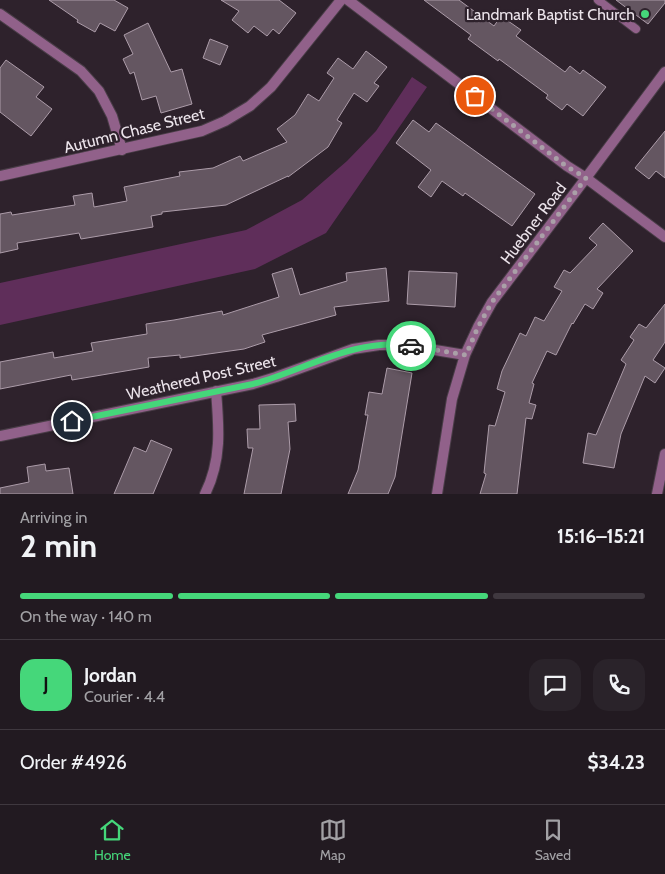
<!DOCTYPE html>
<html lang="en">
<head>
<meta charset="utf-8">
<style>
	body { margin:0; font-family:Cabin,sans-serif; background:#2a232a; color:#f1f3f6; height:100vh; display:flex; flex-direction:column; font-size:19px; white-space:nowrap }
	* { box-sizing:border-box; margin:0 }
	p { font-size:16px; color:#a2a1a5 }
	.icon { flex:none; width:28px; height:28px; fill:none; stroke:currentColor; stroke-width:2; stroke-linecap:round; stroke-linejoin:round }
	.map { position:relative; height:494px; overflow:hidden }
	.sheet { display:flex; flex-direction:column; background:#221a21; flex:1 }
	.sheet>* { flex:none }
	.pin { position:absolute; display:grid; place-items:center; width:42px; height:42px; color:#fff; margin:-21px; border:2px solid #fff; border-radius:50%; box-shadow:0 1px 5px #0007 }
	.courier { position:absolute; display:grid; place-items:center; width:50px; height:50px; margin:-25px; border:4px solid #45d77a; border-radius:50%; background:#fff; color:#222; box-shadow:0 1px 6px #0007 }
	.head em { font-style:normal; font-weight:700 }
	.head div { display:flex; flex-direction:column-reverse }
	.head { display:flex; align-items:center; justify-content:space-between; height:85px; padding:0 20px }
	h1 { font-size:32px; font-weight:700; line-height:38px }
	.bar { display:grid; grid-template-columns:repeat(4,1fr); gap:8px 5px; align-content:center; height:60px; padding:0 20px }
	.bar i { height:6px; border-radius:4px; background:#3f383f }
	.bar .active { background:#45d77a }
	.bar p { grid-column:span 4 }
	.line { display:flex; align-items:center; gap:12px; padding:0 20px; border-top:1px solid #3f383f }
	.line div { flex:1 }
	.round { display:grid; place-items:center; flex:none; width:52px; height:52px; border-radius:15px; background:#2a232a }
	.tabs { display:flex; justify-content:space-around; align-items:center; height:70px; border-top:1px solid #3f383f; background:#221a21; font-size:14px; color:#a2a1a5 }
	.tabs a { display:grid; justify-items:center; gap:2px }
	.tabs .active { color:#45d77a }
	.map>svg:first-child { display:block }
</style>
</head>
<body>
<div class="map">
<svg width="665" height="494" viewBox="0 0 665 494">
	<rect width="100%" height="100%" fill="#2e222c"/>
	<path fill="#5f2e5a" d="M412,77L427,87L326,233L255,269L0,325V283L246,230L302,200L347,161L376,131Z"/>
	<path fill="#645661" stroke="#ac9ca9" d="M49,0H114L128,8L115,31L100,23L95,32L77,22L78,20Z
		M221,0H279L296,13L279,34L273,29L267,36L254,26L248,33L232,20L239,11Z
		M424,0H459L494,26L501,16L521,30L516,36L565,72L570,66L580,74L583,70L606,87L583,116L567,104L562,110L546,98L548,95L499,59L498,61L468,39L471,35Z
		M616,0H665V3L648,24Z
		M148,23L171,72L182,69L192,104L161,113L156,96L142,100L134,72L130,74L123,59L133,54L124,35Z
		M210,39L228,46L220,65L203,58Z
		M366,51L387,67L374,83L379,86L367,102L354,93L337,120L342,123L328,147L288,177V176L226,205L162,212V214L151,216L153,227L81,239L79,233L17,243L18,249L0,253V214L11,212L12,215L75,205L73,196L92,193L94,207L127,201L124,187L180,176L179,172L213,168L240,156L243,161L287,142L277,129L295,115L308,94L319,101L334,78L327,73L338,58L353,69Z
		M6,60L44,87L36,97L52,109L31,136L0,112V68Z
		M413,120L429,132L436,123L535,194L512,226L465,193L463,196L442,181L431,197L418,187L431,170L396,143Z
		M665,131V178L656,171L649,179L635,168Z
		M603,223L633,251L597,289L603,293L593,309L585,304L573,324L572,323L556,355L547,351L532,383L534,384L529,403L536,405L532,419L526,418L517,494H480L486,474L484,473L489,425L495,426L505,392L497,389L502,371L520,333L526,336L535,317L544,321L562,291L554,287L564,270L570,273L597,245L589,238Z
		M292,268L300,295L347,281L346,273L386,268L389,301L334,307L336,315L262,335L265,342L244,349L180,358V355L148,358L149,367L72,380L71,375L0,389V362L53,352L54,358L93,351L91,343L147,334L146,324L174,320L222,311L223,315L279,297L272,274Z
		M409,271L457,273L455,307L407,304Z
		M665,304V342L653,360L665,368L655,383L645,376L621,434L614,468L583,463L588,433L596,435L626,364L621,360L634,340L630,337L639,324L646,328Z
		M387,368L412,373L395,477L388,494H348L358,470L368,415H365L369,392L382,394Z
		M295,404L296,421L288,422L290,449L281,494H244L253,448H248L247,429H260L259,405Z
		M151,440L172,449L153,494H114L134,447L146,452Z
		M45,464L46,471L69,468L73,494H0V488L29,482L27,467Z"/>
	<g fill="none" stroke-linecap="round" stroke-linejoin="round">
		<g stroke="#493d47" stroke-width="10">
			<path id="service" d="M598,0L636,29"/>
		</g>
		<g stroke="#493d47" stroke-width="12">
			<path id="minor" d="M0,14L81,71L99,91L112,116L122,150
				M0,176L202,131L225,121L250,106L271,87L341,0
				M0,436L253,384L276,377L353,349L379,345H405L465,355
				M205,494C222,460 219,427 216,391
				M437,494L452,399L465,355L478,327L492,302L586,178L665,237
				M657,494L665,454"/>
		</g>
		<g stroke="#493d47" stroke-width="12">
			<path id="tertiary" d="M348,0L567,166L586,178L665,72"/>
		</g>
		<use href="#service" stroke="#91618a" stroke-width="8"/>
		<use href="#minor" stroke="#91618a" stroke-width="10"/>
		<use href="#tertiary" stroke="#91618a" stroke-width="10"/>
	</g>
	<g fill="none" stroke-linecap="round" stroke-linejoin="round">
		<path stroke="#aaa0a8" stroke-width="5" stroke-dasharray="0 9" d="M411,346L466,355L478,327L492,302L586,178L566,166L475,96"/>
		<path stroke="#45d77a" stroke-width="6" d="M72,421L253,384C305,370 356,337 411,346"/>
	</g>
	<circle fill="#45d77a" stroke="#2e222c" stroke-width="2" cx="645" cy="14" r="5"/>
	<g text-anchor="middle" stroke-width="4.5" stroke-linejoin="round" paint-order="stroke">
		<g font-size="16" fill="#ece4eb" stroke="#2e222c" text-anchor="end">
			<text x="635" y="20">Landmark Baptist Church</text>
		</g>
		<g font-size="16" fill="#ece4eb" stroke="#2e222c">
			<text transform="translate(134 130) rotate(-14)" y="6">Autumn Chase Street</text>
			<text transform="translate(533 223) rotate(-53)" y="6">Huebner Road</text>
			<text transform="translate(201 377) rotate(-13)" y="6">Weathered Post Street</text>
		</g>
	</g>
</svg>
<div class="pin" style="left:475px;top:96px;background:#ea580c"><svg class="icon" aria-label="bag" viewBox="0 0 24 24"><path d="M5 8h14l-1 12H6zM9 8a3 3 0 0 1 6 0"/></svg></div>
<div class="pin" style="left:72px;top:421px;background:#1f2937"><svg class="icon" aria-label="home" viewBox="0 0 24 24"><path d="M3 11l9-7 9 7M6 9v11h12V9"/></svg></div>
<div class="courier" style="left:411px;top:346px"><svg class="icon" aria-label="car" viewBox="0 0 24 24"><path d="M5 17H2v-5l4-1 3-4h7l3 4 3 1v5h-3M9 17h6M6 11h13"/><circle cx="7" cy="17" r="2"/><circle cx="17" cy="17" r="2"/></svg></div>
</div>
<section class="sheet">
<div class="head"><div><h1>2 min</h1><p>Arriving in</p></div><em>15:16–15:21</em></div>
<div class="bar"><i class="active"></i><i class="active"></i><i class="active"></i><i></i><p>On the way · 140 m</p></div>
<div class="line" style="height:90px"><b class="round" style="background:#45d77a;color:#111">J</b><div><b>Jordan</b><p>Courier · 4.4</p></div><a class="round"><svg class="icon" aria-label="chat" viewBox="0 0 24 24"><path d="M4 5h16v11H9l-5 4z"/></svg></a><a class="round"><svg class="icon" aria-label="phone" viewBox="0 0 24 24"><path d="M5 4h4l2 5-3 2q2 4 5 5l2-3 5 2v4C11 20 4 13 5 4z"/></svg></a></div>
<div class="line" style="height:65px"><div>Order #4926</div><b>$34.23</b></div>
</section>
<nav class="tabs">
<a class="active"><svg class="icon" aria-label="home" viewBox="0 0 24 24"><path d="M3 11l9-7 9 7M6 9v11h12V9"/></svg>Home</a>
<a><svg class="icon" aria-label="map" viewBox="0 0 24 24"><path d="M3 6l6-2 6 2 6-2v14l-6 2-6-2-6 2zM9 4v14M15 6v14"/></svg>Map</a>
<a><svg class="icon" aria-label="saved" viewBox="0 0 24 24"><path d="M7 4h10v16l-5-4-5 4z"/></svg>Saved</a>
</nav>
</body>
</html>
